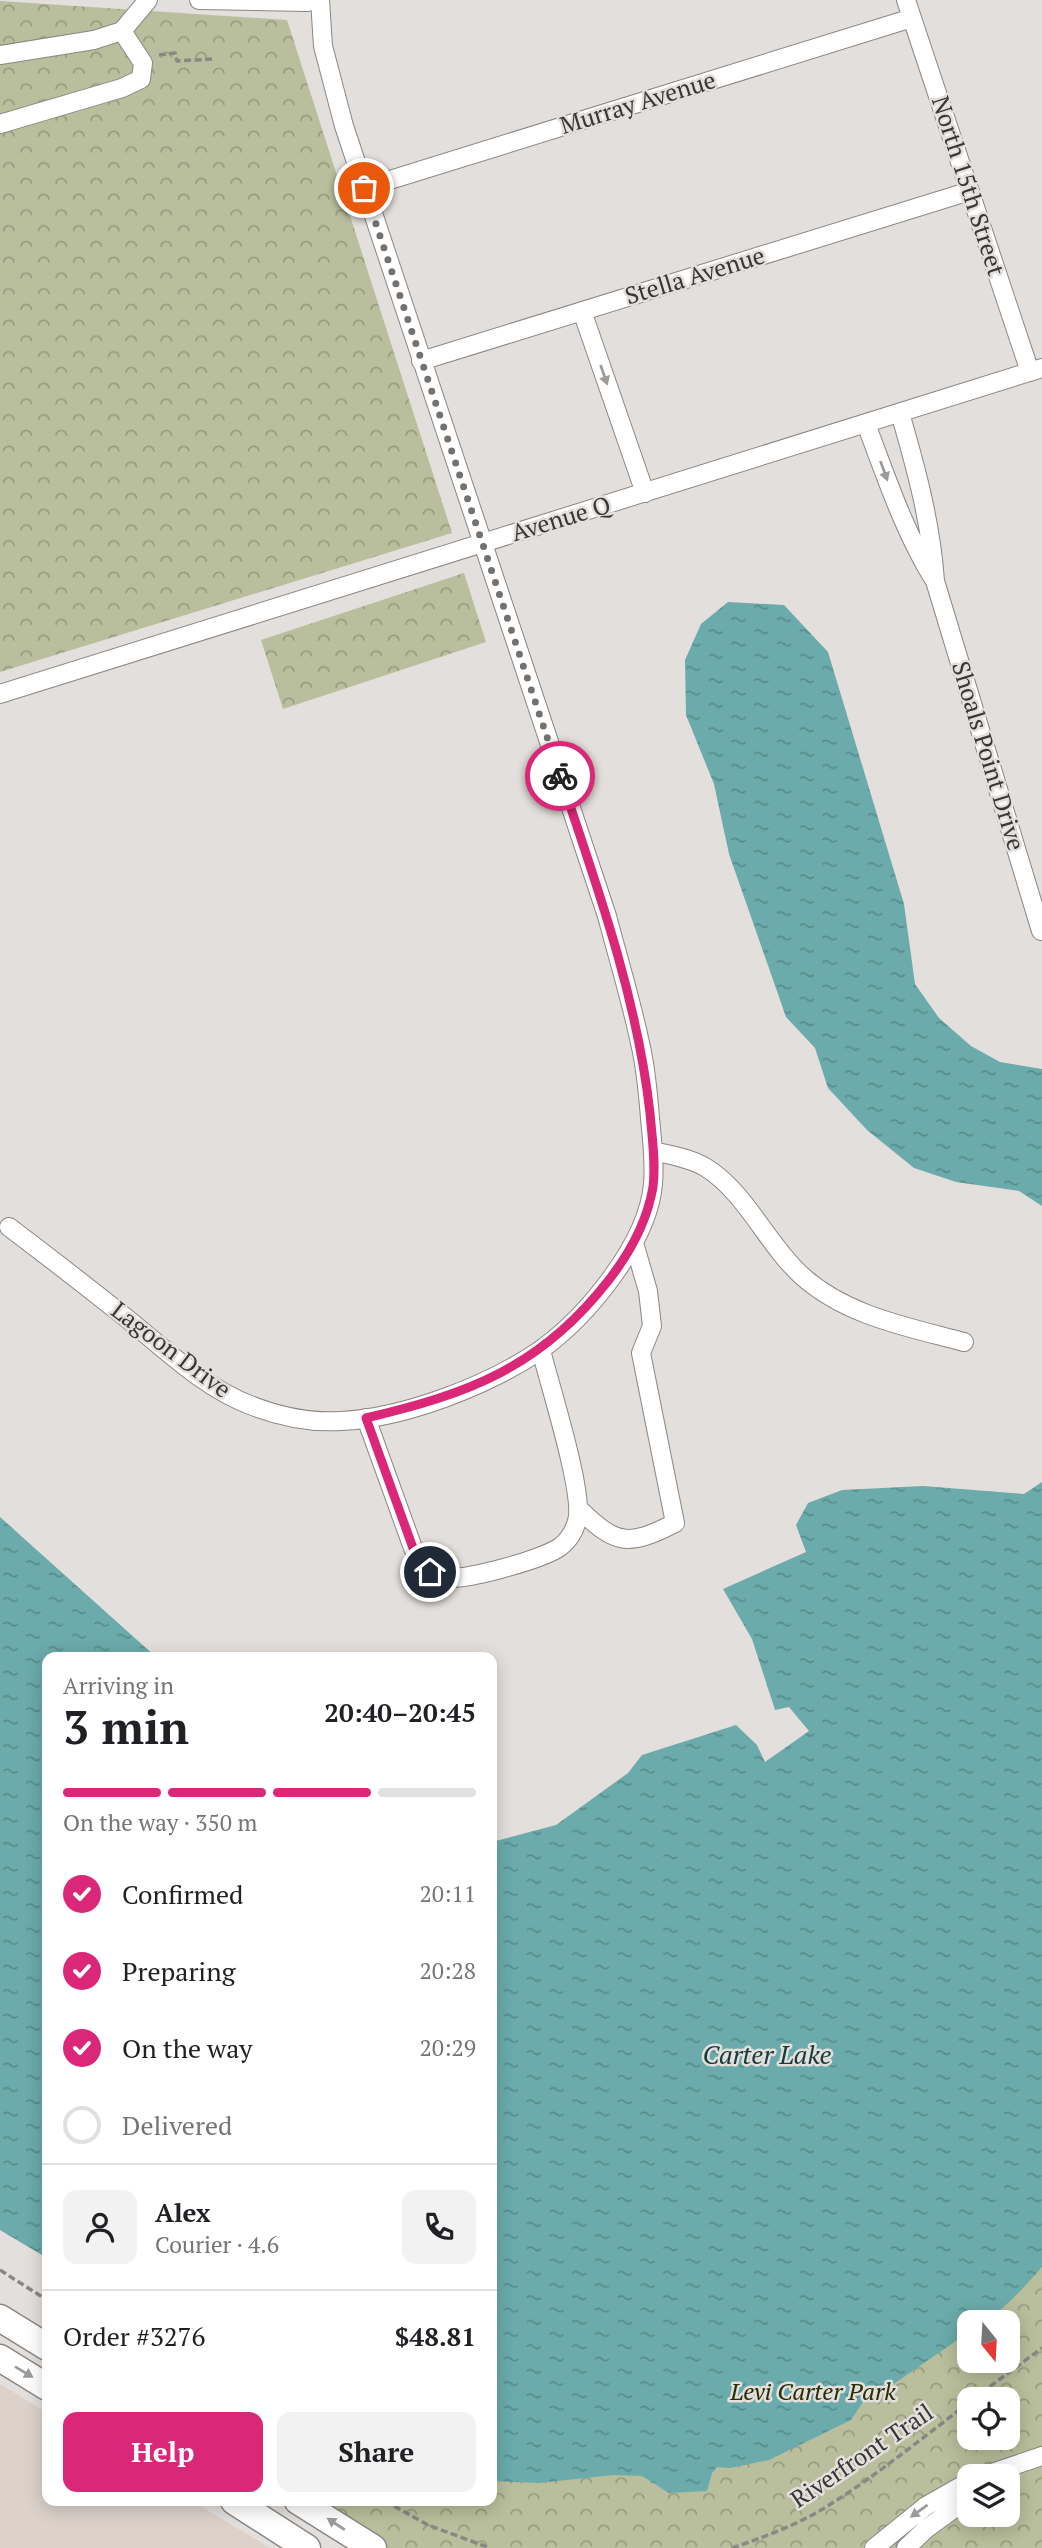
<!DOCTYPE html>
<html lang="en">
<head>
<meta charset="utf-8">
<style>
	body { margin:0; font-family:"PT Serif",serif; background:#f2f2f2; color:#202124; height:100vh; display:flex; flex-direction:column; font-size:26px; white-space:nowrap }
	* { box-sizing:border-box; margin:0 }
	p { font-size:23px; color:#757577 }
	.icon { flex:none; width:38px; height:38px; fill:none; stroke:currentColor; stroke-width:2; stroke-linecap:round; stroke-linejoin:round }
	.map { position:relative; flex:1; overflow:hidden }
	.details { position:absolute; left:42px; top:1652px; width:455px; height:854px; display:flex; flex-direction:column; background:#fff; border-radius:14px; box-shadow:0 4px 18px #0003 }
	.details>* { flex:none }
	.needle { width:46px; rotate:162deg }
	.fabs { position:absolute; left:957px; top:2310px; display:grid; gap:14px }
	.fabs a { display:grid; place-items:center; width:63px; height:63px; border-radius:14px; background:#fff; box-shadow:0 4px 18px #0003; font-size:35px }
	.pin { position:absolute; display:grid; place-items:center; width:60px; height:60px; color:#fff; margin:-30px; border:4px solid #fff; border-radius:50%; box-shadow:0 2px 7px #0007 }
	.courier { position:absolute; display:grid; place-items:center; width:70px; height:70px; margin:-35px; border:5px solid #db2777; border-radius:50%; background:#fff; color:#222; box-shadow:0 2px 9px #0007 }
	.overview em { font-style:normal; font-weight:600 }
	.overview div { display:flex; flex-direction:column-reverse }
	.overview { display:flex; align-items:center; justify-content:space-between; height:119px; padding:0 21px }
	h1 { font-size:46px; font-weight:600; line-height:52px }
	.bar { display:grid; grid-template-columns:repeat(4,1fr); gap:10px 7px; align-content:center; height:84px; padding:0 21px }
	.bar i { height:9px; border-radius:5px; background:#e0e0e0 }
	.bar .active { background:#db2777 }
	.bar p { grid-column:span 4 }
	.line { display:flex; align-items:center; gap:18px; padding:0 21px; border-top:2px solid #e0e0e0 }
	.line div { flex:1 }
	.round { display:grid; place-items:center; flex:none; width:74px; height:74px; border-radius:14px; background:#f2f2f2 }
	ol { padding:0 21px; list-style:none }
	li { display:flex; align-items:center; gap:21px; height:77px }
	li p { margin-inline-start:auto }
	li .icon { padding:7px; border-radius:50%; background:#db2777; color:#fff; stroke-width:4 }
	li:last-child { color:#757577 }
	li i { width:38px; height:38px; border:4px solid #e0e0e0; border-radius:50% }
	.action { display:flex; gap:14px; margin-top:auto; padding:14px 21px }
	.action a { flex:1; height:80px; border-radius:14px; background:#db2777; color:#fff; font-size:28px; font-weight:600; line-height:80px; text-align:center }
	.action a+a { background:#f2f2f2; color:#202124 }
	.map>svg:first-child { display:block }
</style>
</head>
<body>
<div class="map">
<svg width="1042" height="2548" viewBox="0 0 1042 2548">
	<defs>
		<pattern id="park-crowns" width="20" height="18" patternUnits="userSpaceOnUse" patternTransform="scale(1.75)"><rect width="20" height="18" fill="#b9bf9c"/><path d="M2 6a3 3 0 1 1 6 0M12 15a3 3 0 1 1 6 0" fill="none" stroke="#979c80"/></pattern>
		<pattern id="water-ripples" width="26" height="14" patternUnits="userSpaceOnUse" patternTransform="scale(1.75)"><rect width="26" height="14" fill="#6babab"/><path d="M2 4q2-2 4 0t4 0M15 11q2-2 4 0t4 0" fill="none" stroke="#598c8c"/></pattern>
	</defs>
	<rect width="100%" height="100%" fill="#e3dfdc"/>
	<path fill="#dcd2ca" d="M0,2384L47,2413V2501H192L270,2548H0Z"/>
	<path fill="url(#park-crowns)" fill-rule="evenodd" d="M0,1L287,20L452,533L0,672Z
		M464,573L486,642L283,709L261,640Z
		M1042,1577V2548H387L318,2501H492V2258ZM970,2322H1008V2361H970ZM970,2399H1008V2438H970ZM970,2476H1008V2515H970Z"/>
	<path fill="url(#water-ripples)" d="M728,602L784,605L828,652L904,904L915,984L939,1018L971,1046L1000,1062L1042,1069V1206L1019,1191L956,1182L914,1168L867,1130L828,1088L815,1048L786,1017L729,854L714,784L686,715L685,660L701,624Z
		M1042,1482V2267C1031,2280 996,2319 981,2322C977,2323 973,2322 970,2322L969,2332L895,2383L865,2399L851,2420L769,2460L730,2468L717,2467L712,2473L707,2491L669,2493L642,2476L613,2475L539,2483L492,2481V1842L556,1825L628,1773L642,1755L736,1725L757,1745L765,1762L809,1731L789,1707L775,1710L752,1639L723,1589L806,1552L796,1525L808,1503L842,1490L923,1486L1024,1494Z
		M0,1517L156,1657H47V2258L0,2230Z"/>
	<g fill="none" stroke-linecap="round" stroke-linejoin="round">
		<g stroke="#8a8784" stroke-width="20">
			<path id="minor" d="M199,0L307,2L315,0
				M906,0L1030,372
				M0,55L94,40L122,31L148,0
				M0,124L122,88L141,79L143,63L122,31
				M364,188L912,18
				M582,311L645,493
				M421,361L970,191
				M900,413C916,468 931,523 935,581L1041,931
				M866,424C886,476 903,529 933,578
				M0,694L1042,368
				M653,1151C670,1155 690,1158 705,1167C746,1192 766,1243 801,1275C846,1316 908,1327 964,1342
				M9,1227C50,1258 90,1289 130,1321C167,1351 205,1388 250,1405C278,1416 310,1423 341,1421C404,1418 487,1386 539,1351C587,1317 648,1243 653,1184C655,1162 652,1140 650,1118C648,1093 646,1067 640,1043C631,1000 618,958 607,916L344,126L323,46L320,0
				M366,1418L413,1548C419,1561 427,1572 442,1577C460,1583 543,1559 560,1547C568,1541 574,1532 577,1521C585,1495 549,1383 541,1350
				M579,1509C616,1545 628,1547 675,1523L641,1353L652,1326L648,1291L634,1243
				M983,2476L1042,2456
				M874,2548L926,2506L970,2481
				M906,2548L926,2529L970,2497"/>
		</g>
		<g stroke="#8a8784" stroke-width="29">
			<path id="highway" d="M0,2318L47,2347
				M0,2358L47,2387
				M234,2501L307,2548
				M298,2501L373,2548"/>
		</g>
		<path stroke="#8a8785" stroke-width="3.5" stroke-dasharray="7 3.5" stroke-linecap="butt" d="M159,55L175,53L177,61L213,59
			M0,2270L47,2300
			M973,2399L1042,2348
			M385,2501L428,2525L490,2548
			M732,2548C764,2537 797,2525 826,2507C876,2476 922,2438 970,2402"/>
		<use href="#minor" stroke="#fff" stroke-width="18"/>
		<use href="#highway" stroke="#fff" stroke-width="26"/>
	</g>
	<defs><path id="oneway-solid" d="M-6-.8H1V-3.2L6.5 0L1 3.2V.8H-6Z" transform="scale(1.75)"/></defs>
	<g fill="#9c9b9a">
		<use href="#oneway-solid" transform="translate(604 375) rotate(71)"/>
		<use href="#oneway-solid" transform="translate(884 471) rotate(70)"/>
		<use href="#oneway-solid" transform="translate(24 2372) rotate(31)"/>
		<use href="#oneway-solid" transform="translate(919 2511) rotate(144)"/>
		<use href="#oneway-solid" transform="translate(336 2524) rotate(-147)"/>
	</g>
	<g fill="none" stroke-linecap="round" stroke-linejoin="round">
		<path stroke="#747270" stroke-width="7" stroke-dasharray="0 12.6" d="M364,188L560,776"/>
		<path stroke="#db2777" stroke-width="9" d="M430,1572L418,1559L413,1548L366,1418C469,1394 541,1367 608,1281C630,1253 647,1222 653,1187C656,1163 652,1137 650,1113C637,997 597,886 560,776"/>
	</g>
	<g text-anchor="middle" stroke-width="5" stroke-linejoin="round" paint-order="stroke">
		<g font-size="24" fill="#393736" stroke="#e3dfdc">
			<text transform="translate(638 103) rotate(-17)" y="8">Murray Avenue</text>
			<text transform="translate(968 186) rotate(72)" y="8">North 15th Street</text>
			<text transform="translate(695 276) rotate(-17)" y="8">Stella Avenue</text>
			<text transform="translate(561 519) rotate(-17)" y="8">Avenue Q</text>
			<text transform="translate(988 756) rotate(73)" y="8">Shoals Point Drive</text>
			<text transform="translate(171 1350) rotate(37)" y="8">Lagoon Drive</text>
			<text transform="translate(862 2456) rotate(-34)" y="8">Riverfront Trail</text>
		</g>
		<g font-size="24" font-style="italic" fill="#2a2e07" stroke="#e3dfdc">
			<text x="813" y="2400">Levi Carter Park</text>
		</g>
		<g font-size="26" font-style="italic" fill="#193a3a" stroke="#e3dfdc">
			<text x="767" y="2064">Carter Lake</text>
		</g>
	</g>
</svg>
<div class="fabs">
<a><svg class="needle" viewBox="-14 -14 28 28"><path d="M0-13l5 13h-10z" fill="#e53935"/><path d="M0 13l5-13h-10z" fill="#757577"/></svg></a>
<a><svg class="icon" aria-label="locate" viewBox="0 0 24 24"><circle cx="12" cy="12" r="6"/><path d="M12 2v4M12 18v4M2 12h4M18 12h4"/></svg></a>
<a><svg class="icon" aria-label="layers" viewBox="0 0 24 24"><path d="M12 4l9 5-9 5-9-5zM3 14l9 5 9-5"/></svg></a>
</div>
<div class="pin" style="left:364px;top:188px;background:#ea580c"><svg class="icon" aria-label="bag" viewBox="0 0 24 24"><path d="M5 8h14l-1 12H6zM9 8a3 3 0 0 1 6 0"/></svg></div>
<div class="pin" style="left:430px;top:1572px;background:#1f2937"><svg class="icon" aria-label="home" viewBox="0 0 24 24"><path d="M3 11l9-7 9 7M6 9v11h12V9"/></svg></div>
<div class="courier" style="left:560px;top:776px"><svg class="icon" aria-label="bike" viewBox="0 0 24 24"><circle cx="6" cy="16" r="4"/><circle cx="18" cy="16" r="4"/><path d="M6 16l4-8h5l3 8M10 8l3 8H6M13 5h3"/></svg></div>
<section class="details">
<div class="overview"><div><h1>3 min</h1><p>Arriving in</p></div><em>20:40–20:45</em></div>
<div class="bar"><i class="active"></i><i class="active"></i><i class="active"></i><i></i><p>On the way · 350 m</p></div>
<ol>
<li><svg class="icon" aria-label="check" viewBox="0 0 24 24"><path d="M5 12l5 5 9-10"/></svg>Confirmed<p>20:11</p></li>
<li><svg class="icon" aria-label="check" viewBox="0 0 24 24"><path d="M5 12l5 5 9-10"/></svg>Preparing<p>20:28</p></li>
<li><svg class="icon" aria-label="check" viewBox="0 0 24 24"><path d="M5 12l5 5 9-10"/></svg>On the way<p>20:29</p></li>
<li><i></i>Delivered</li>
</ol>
<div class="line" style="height:126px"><a class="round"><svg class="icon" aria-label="person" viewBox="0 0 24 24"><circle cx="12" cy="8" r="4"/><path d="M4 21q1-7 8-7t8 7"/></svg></a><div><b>Alex</b><p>Courier · 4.6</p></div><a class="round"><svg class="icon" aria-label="phone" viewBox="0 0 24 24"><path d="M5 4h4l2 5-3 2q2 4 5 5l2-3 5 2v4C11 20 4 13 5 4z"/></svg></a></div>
<div class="line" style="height:91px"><div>Order #3276</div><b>$48.81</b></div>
<div class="action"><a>Help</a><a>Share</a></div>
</section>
</div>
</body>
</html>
